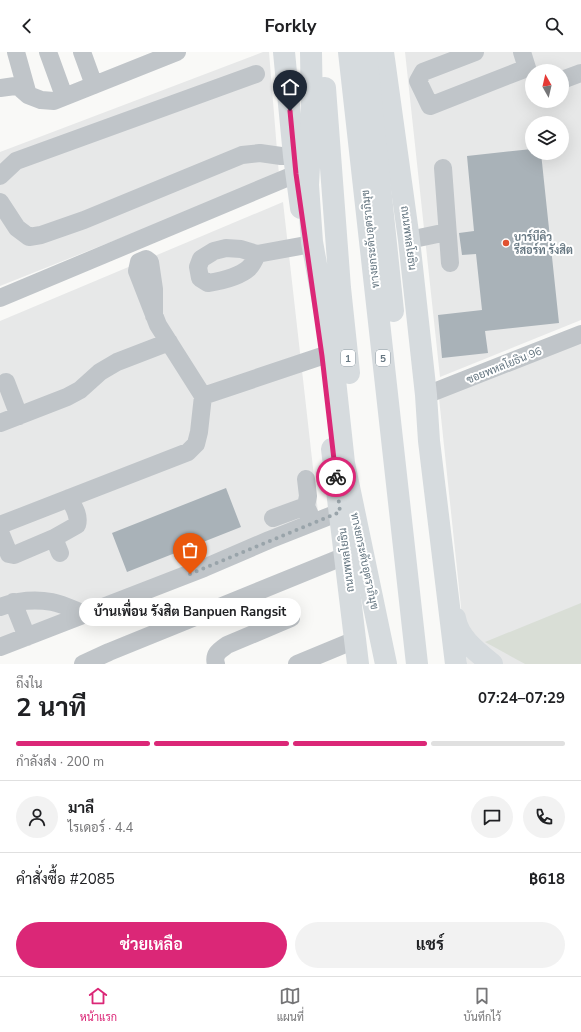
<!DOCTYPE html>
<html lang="th">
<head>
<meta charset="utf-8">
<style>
	body { margin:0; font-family:"Nunito Sans",Sarabun,sans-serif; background:#f2f2f2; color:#202124; height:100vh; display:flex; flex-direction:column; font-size:15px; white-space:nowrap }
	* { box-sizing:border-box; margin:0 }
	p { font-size:13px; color:#757577 }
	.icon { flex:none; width:22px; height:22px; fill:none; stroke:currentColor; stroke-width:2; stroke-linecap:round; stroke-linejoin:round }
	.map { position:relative; height:612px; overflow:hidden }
	.panel { display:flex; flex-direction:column; background:#fff; flex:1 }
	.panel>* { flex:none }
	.needle { width:26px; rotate:352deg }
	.controls { position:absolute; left:525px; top:12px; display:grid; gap:8px }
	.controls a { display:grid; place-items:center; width:44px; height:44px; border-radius:50%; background:#fff; box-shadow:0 4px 16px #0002; font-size:20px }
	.pin { position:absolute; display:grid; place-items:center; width:34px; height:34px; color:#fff; margin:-41px -17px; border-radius:50% 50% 50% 0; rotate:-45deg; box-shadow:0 0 4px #0007 }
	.pin .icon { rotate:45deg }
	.courier { position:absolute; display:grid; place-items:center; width:40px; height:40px; margin:-20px; border:3px solid #db2777; border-radius:50%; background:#fff; color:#222; box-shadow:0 1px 5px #0007 }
	.bubble { position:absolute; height:28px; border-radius:14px; background:#fff; box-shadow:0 4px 16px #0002; font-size:13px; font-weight:700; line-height:28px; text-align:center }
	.head em { font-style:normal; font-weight:700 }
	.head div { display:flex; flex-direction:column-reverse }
	.head { display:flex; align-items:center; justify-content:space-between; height:68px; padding:0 16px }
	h1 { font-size:26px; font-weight:700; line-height:30px }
	.bar { display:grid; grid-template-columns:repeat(4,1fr); gap:6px 4px; align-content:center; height:48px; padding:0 16px }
	.bar i { height:5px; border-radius:3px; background:#e0e0e0 }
	.bar .selected { background:#db2777 }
	.bar p { grid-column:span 4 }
	.line { display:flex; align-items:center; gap:10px; padding:0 16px; border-top:1px solid #e0e0e0 }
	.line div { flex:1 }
	.round { display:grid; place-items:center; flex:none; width:42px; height:42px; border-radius:21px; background:#f2f2f2 }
	.cta { display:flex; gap:8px; margin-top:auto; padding:8px 16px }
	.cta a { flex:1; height:46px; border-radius:24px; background:#db2777; color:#fff; font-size:16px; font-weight:700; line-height:46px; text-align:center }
	.cta a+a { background:#f2f2f2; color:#202124 }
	header { display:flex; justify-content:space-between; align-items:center; height:52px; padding:0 16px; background:#fff; font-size:18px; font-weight:700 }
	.dock { display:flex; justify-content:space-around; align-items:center; height:56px; border-top:1px solid #e0e0e0; background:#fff; font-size:11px; color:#757577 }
	.dock a { display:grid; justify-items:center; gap:2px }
	.dock .selected { color:#db2777 }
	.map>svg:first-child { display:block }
</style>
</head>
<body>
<header><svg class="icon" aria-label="back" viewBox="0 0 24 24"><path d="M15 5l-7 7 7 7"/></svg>Forkly<svg class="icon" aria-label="search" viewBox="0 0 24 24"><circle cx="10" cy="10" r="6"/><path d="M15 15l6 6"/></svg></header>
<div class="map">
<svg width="581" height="612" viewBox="0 0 581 612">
	<rect width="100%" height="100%" fill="#f9f9f7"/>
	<path fill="#e7e8e8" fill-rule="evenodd" d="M263,0H269L279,123L0,234V100Z
		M405,0H581V268L440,325ZM532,19H562V49H532ZM532,71H562V101H532Z
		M283,150L319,469L0,602V269Z
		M581,290V612H467L439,346Z"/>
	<path fill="#d9ded6" d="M581,551V612H525L485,590Z"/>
	<path fill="#a9b2b8" d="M532,97V101H541L559,271L485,279L488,301L442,306L438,263L482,258L476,202L462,203L459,181L474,179L467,104Z
		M226,436L241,475L127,520L112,481Z"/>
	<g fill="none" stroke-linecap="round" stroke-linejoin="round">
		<path stroke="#c0c5c9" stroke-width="18" d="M16,0L28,43
			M48,0L64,44
			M82,0L94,33
			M475,0L423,20L418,29L430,54L527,16L522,0
			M562,28L581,21
			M0,36L15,34L20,36L28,43L41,48L54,49L177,0
			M443,116L450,211
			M0,124L16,109L256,22
			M0,150L17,176L29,185L41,183L84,168L242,103L260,101L281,104H294
			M409,188L447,180
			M257,202C255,207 253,212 249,216C239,225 221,229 208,231L200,226L198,215L201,207L214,199L226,196L241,197L257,202L306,193
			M0,246L296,122
			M154,264V237L150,210L146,207L139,210L137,219L158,273L203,344L322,304
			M6,330L19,364
			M426,343L581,282
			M0,371L67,345L80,338L100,320L117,310L169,290
			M306,427L308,444L306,454
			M273,466L306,454L313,470
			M0,473L188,400L196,392L199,380L203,344
			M0,480L9,502L14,503L54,486
			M60,501L54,486L77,473C80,463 73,454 69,446
			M13,550L27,585
			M0,555C16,549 35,547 52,550C63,552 74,558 84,562
			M0,595L204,516L269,488L340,460
			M83,612L109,600L345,504
			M216,612C213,602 220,598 227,593L291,566
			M297,612L355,588"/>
		<path stroke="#d6dbde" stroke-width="22" d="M284,0L294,104L301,156
			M383,0L409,188L426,343L429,389L456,612
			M332,397L358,612
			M455,566C458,586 477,600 492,612"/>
		<path stroke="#d6dbde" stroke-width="22" d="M311,0L312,61L308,133L312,190L332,300L344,411L386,612
			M349,0L417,612
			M366,0L393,259
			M325,36L340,236L349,321"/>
	</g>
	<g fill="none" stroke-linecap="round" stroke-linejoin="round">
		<path stroke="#99a4aa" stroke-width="4" stroke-dasharray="0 7.2" d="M190,522L340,460L336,425"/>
		<path stroke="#db2777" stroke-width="5" d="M290,59L296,122L322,304L336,425"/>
	</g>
	<circle fill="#e05130" stroke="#fff" stroke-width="1.5" cx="506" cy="191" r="4"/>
	<g text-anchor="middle" stroke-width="4" stroke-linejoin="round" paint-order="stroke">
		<g fill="#fff" stroke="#939fa7" stroke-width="1">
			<rect x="341" y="298" width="14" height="16" rx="3"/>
			<rect x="376" y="298" width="14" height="16" rx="3"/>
		</g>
		<g font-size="10" font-weight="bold" fill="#657681">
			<text x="348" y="310">1</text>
			<text x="383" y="310">5</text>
		</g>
		<g font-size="11" font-weight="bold" fill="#657681" stroke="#fff" text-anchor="start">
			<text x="514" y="189">บาร์บีคิว<tspan x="514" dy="13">รีสอร์ท รังสิต</tspan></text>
		</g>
		<g font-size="11" fill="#657681" stroke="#fff">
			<text transform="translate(409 186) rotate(83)" y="4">ถนนพหลโยธิน</text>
			<text transform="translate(370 187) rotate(-96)" y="4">ทางยกระดับอุตราภิมุข</text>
			<text transform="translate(504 313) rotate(-22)" y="4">ซอยพหลโยธิน 96</text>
			<text transform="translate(346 508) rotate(-97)" y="4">ถนนพหลโยธิน</text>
			<text transform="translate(365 509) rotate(78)" y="4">ทางยกระดับอุตราภิมุข</text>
		</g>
	</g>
</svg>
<div class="controls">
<a><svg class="needle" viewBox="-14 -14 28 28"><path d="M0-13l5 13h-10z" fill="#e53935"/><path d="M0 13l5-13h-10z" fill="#757577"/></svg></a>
<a><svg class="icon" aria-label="layers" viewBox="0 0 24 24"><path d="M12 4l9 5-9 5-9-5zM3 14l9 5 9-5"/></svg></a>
</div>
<div class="pin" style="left:190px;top:522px;background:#ea580c"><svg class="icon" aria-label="bag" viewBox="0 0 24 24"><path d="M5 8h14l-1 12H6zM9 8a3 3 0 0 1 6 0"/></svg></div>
<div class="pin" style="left:290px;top:59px;background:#1f2937"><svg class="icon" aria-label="home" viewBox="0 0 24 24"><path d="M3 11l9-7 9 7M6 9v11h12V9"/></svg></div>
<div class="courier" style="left:336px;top:425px"><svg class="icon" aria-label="bike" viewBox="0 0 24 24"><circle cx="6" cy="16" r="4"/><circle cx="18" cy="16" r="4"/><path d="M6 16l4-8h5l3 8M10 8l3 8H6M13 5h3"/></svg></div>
<div class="bubble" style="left:79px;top:546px;width:222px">บ้านเพื่อน รังสิต Banpuen Rangsit</div>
</div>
<section class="panel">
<div class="head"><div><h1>2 นาที</h1><p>ถึงใน</p></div><em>07:24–07:29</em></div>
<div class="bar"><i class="selected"></i><i class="selected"></i><i class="selected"></i><i></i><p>กำลังส่ง · 200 m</p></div>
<div class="line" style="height:72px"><a class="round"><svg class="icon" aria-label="person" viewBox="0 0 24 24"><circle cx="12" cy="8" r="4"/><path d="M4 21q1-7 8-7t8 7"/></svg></a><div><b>มาลี</b><p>ไรเดอร์ · 4.4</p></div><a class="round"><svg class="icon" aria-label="chat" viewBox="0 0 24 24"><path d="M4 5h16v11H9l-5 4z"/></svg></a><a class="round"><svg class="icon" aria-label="phone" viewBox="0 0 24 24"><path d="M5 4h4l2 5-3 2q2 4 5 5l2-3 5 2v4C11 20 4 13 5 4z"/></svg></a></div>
<div class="line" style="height:52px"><div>คำสั่งซื้อ #2085</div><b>฿618</b></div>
<div class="cta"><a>ช่วยเหลือ</a><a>แชร์</a></div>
</section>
<nav class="dock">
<a class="selected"><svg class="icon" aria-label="home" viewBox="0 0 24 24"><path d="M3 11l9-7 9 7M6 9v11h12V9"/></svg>หน้าแรก</a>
<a><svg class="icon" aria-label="map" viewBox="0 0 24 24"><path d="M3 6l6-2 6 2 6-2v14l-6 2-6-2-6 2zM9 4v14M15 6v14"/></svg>แผนที่</a>
<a><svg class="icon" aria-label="saved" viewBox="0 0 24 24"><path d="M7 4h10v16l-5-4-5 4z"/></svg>บันทึกไว้</a>
</nav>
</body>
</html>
